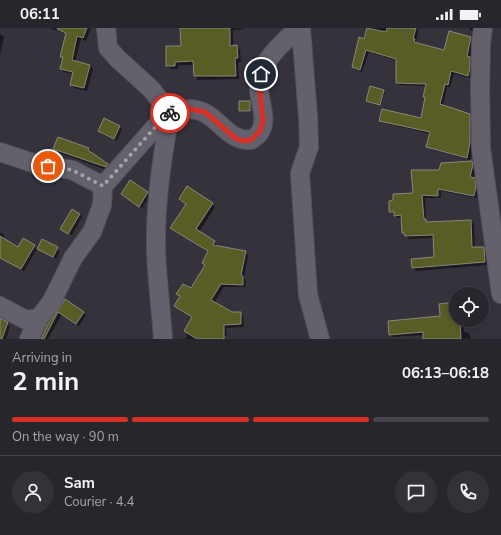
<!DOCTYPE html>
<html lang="en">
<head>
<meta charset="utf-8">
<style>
	body { margin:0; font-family:"Nunito Sans",sans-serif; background:#343239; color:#f1f3f6; height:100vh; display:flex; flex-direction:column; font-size:15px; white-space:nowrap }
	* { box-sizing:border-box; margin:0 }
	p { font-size:13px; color:#a5a5aa }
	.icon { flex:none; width:22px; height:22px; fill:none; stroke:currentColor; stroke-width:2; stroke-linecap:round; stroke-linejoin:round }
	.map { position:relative; height:311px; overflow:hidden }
	.side { display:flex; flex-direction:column; background:#28262d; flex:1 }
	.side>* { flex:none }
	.fabs { position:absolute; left:449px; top:259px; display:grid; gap:8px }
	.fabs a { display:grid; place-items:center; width:40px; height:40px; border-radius:50%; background:#28262d; box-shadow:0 2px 6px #0003,0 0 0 1px #444349; font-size:20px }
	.pin { position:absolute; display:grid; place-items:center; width:34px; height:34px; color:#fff; margin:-17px; border:2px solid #fff; border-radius:50%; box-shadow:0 1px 4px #0007 }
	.courier { position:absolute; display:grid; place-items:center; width:40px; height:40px; margin:-20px; border:3px solid #d93025; border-radius:50%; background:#fff; color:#222; box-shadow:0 1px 5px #0007 }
	.head em { font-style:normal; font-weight:700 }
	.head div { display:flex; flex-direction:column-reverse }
	.head { display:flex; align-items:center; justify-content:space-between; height:68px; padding:0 12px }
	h1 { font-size:26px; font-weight:700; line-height:30px }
	.bar { display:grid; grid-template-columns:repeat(4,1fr); gap:6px 4px; align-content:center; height:48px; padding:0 12px }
	.bar i { height:5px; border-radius:3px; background:#444349 }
	.bar .active { background:#d93025 }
	.bar p { grid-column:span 4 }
	.line { display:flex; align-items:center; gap:10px; padding:0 12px; border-top:1px solid #444349 }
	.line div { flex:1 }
	.round { display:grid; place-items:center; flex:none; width:42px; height:42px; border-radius:21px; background:#343239 }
	.status { display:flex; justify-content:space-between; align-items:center; height:28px; padding:0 20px; background:#28262d; direction:ltr }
	.status svg { height:11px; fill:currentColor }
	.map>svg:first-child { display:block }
</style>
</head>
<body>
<div class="status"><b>06:11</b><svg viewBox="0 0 49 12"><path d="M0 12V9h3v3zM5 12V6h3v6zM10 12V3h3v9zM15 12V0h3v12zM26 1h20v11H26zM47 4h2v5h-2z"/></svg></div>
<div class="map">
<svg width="501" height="311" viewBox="0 0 501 311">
	<rect width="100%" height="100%" fill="#35323c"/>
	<path fill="#0007" d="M49,0H91L86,13L81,11L75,34L90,37L93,41L87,63L74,60L71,57L74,46L64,44L61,41L63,30L61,28L67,6Z
		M181,0H243V1L233,2V19L237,18L240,22L241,34H238L239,51L198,52L195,48L194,37H178V41H171L167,38L182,19Z
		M368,0H419L416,14L417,15L445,23L471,10L474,13L470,30L473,33L471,50L454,46L450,59H447L443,78L469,87L472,90L473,118L470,132L430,121L428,118L431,106L383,95L380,93L422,91L426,71L424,69L427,58L400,57L397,55V33L369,24L362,44L356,42L353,39L365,12Z
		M470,0H474L473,3L470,2Z
		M0,6L4,9L0,27Z
		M383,63L385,64L381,77L367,73Z
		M249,74L250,84H241L240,82Z
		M120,99L122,101L117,113L102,106L99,103Z
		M89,120L93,125L92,126L112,141L110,143L59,125L54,121Z
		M472,134L475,137L476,141L473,151L477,155L479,163L477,170L441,163V170H425L426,192L429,195L471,193L474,196L475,220H484L487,223L488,237L416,243L413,239L435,230L434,210L409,211L403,205V190H398L390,184L414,166L440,143Z
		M147,165L150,168L142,180L125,168Z
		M212,176L215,179L199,204L214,214L217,217L216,219L245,224L248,227L244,250L246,252L245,259H224L214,275L231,285H240L243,288L244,299L226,300L227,308H224L222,311H185L188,306L185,303L193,290L175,278L180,269L178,266L191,262L206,238L203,235L209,224L172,200Z
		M80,186L82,189L72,207L63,202Z
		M0,204L5,208L3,211L18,220L24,212L37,221L24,243L0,230Z
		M43,212L60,223L56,231L38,220Z
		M65,273L86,287L79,298L62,286L48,311H41L49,296L61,280Z
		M456,275V292H463L464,304H467L470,307L471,311H424V307L393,309L390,306L438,290Z
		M0,291L10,298L6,311H0Z"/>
	<path fill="#585c25" stroke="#87887c" d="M58,0H87L83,10L77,8L72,32L90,37L84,60L70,57L73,44L60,41L63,29H60L66,5L57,1Z
		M180,0H230V18L237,17L238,30H235L236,48H194L193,33L175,34V38H166V18H181Z
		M367,0L386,4L387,0H416L413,11H415L414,14L444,22L449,3L471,9L467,28L470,29V40L468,48L451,43L448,57L445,56L440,76L470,86V115L467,130L426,119L430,104L379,93L382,81L421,90L425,69H423L426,56L396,55V31L366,22L360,42L352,39L359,9L364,11Z
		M370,58L384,62L380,77L366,73Z
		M239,73H250V83H239Z
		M104,90L120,98L114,111L98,103Z
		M58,109L89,120L88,122L108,136L106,139L53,121Z
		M472,133L473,137L470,149L475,150L476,159L474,168L438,161V168L422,167L424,191H426V194L471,192L472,219H484L485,234L412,240L411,231L434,229L433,207L405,208L404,205H402L401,187L394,188V184H389V173L393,172V166L413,165L411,142H439L441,135Z
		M130,152L148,164L139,179L121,166Z
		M187,158L213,175L196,201L215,213L213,217L246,223L241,247L243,248V257L221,256L211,272L232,284H241V296L224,297V311H197L184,303L192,289L174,278L180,268L176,266L183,256L191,260L205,237L202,235L208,223L170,200L186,176L179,171Z
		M72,181L80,186L68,206L60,201Z
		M0,208L18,219L23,210L35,217L21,241L0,230Z
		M42,211L58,219L53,229L37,221Z
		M65,271L84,284L76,296L58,284L44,311H41L48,296L60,279Z
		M456,274V292H460L461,311H423V304L389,307L388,293L440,288L439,276Z
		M0,290L8,294L2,311H0Z"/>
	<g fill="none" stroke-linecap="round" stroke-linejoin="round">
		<g stroke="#545159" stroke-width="20">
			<path id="minor" d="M106,0L108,20L118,31L151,61L170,85C162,130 155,176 156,222C157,252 161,281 163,311
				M301,0L308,89L309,119L300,145L308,267L320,311
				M483,0L481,16L480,61L481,120L501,266
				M0,124L36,136L72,142L103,158
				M0,278L26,292L39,290
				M29,311L39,290L52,273L73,230L92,204L102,177L103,158L165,88C170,85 176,84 182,82C216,75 222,114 251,112C254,110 258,107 260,104C269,90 257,70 259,55C261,32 283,15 298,0"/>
		</g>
		<use href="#minor" stroke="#65616c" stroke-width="18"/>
	</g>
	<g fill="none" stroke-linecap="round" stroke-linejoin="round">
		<path stroke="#a5a2aa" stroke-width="4" stroke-dasharray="0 7.2" d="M48,138L72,142L103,158L165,88L170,85"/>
		<path stroke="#d93025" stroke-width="5" d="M170,85L190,81L205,84L235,110L243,113L251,112L260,103L263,93L259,55L261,46"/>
	</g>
</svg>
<div class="fabs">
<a><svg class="icon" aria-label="locate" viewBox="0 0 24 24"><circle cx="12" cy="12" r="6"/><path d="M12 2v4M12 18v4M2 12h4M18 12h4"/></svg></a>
</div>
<div class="pin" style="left:48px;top:138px;background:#ea580c"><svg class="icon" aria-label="bag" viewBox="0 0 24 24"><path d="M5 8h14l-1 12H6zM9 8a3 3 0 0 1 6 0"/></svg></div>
<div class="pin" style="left:261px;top:46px;background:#1f2937"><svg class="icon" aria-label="home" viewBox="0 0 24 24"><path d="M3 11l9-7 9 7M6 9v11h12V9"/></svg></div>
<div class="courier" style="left:170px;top:85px"><svg class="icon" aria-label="bike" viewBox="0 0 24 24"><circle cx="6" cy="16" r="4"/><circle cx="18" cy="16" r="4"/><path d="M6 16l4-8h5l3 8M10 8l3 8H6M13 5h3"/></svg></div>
</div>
<section class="side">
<div class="head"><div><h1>2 min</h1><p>Arriving in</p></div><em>06:13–06:18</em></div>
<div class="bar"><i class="active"></i><i class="active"></i><i class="active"></i><i></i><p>On the way · 90 m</p></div>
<div class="line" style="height:72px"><a class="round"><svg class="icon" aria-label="person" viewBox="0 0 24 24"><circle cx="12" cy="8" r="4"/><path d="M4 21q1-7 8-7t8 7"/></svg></a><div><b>Sam</b><p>Courier · 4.4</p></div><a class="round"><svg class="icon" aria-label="chat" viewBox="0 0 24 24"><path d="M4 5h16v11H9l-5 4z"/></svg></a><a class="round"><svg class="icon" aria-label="phone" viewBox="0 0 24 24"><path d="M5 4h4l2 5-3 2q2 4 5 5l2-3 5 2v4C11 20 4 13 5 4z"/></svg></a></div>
</section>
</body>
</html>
